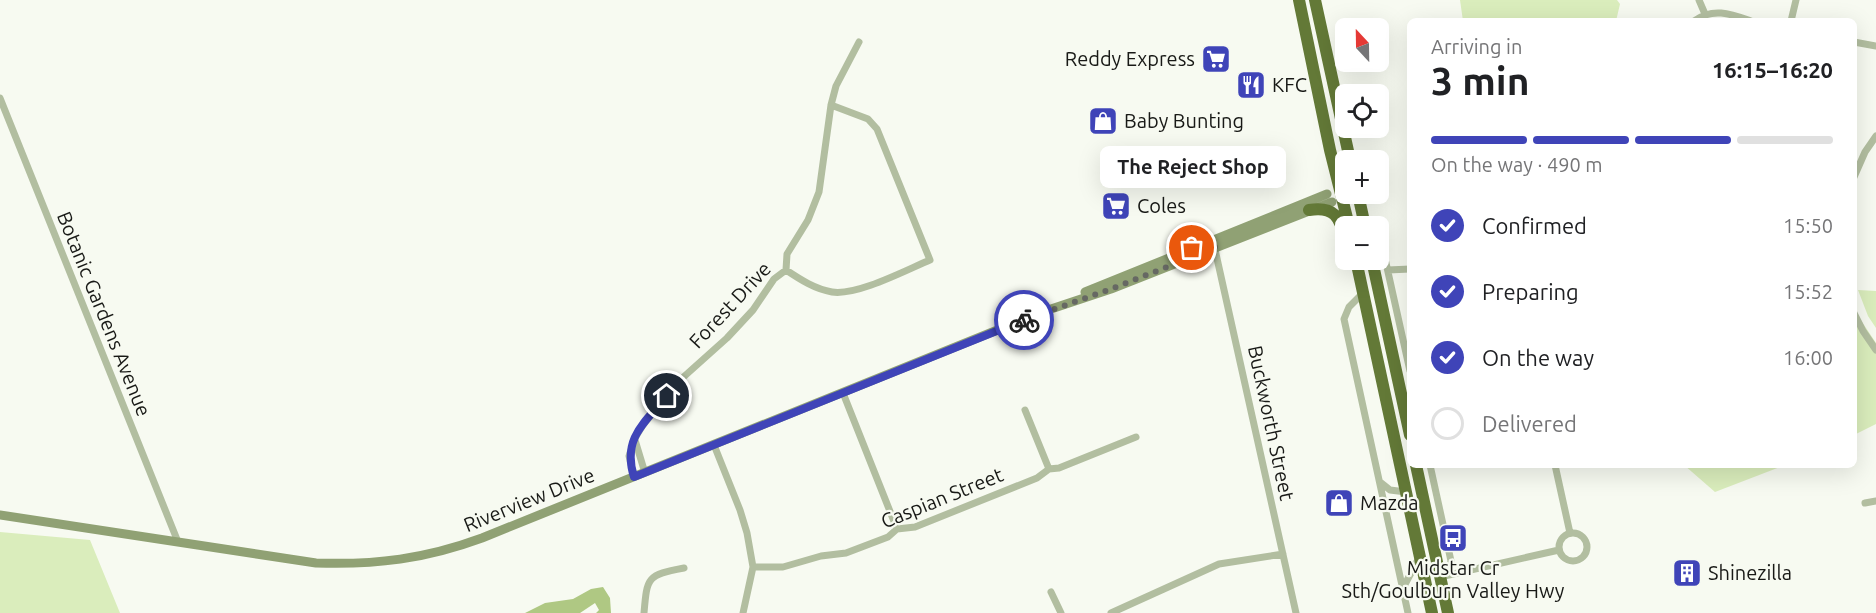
<!DOCTYPE html>
<html lang="en">
<head>
<meta charset="utf-8">
<style>
	body { margin:0; font-family:Ubuntu,sans-serif; background:#f6f6f6; color:#202124; height:100vh; display:flex; flex-direction:column; font-size:22px; white-space:nowrap }
	* { box-sizing:border-box; margin:0 }
	p { font-size:20px; color:#757577 }
	.icon { flex:none; width:33px; height:33px; fill:none; stroke:currentColor; stroke-width:2; stroke-linecap:round; stroke-linejoin:round }
	.map { position:relative; flex:1; overflow:hidden }
	.drawer { position:absolute; left:1407px; top:18px; width:450px; height:450px; display:flex; flex-direction:column; background:#fff; border-radius:9px; box-shadow:0 6px 24px #0002 }
	.drawer>* { flex:none }
	.needle { width:39px; rotate:338deg }
	.controls { position:absolute; left:1335px; top:18px; display:grid; gap:12px }
	.controls a { display:grid; place-items:center; width:54px; height:54px; border-radius:9px; background:#fff; box-shadow:0 6px 24px #0002; font-size:30px }
	.pin { position:absolute; display:grid; place-items:center; width:51px; height:51px; color:#fff; margin:-26px; border:3px solid #fff; border-radius:50%; box-shadow:0 2px 6px #0007 }
	.courier { position:absolute; display:grid; place-items:center; width:60px; height:60px; margin:-30px; border:4px solid #3f44b8; border-radius:50%; background:#fff; color:#222; box-shadow:0 2px 8px #0007 }
	.bubble { position:absolute; height:42px; border-radius:9px; background:#fff; box-shadow:0 6px 24px #0002; font-size:20px; font-weight:600; line-height:42px; text-align:center }
	.headline em { font-style:normal; font-weight:600 }
	.headline div { display:flex; flex-direction:column-reverse }
	.headline { display:flex; align-items:center; justify-content:space-between; height:102px; padding:0 24px }
	h1 { font-size:39px; font-weight:600; line-height:45px }
	.bar { display:grid; grid-template-columns:repeat(4,1fr); gap:9px 6px; align-content:center; height:72px; padding:0 24px }
	.bar i { height:8px; border-radius:4px; background:#e0e0e0 }
	.bar .current { background:#3f44b8 }
	.bar p { grid-column:span 4 }
	ol { padding:0 24px; list-style:none }
	li { display:flex; align-items:center; gap:18px; height:66px }
	li p { margin-inline-start:auto }
	li .icon { padding:6px; border-radius:50%; background:#3f44b8; color:#fff; stroke-width:4 }
	li:last-child { color:#757577 }
	li i { width:33px; height:33px; border:3px solid #e0e0e0; border-radius:50% }
	.map>svg:first-child { display:block }
</style>
</head>
<body>
<div class="map">
<svg width="1876" height="613" viewBox="0 0 1876 613">
	<rect width="100%" height="100%" fill="#f7faf1"/>
	<path fill="#daedbc" d="M1460,0H1617L1620,4L1616,21H1463Z
		M1858,290L1876,291V328L1868,316Z
		M1854,310L1876,343V424L1854,435Z
		M1684,465H1785L1715,492Z
		M0,532L90,540L120,613H0Z"/>
	<path fill="#afc883" d="M603,587L610,598L611,613H596L599,610L595,603L580,613H525L545,603L573,599L591,589Z"/>
	<g fill="none" stroke-linecap="round" stroke-linejoin="round">
		<path stroke="#b2bea0" stroke-width="7" d="M1699,0L1705,14
			M1694,21C1713,7 1731,14 1751,21
			M1791,21L1796,0
			M1854,42L1876,46
			M0,98L178,542
			M1854,177L1865,152L1876,136
			M1378,243L1382,245L1410,371
			M1214,245L1296,613
			M786,270C801,280 815,289 832,292C857,296 906,270 930,260L877,129L868,119L831,105
			M1388,270L1410,269
			M1363,293L1349,307L1344,319L1408,613
			M1854,313L1863,331L1876,350
			M843,393L897,529
			M1025,410L1049,469
			M635,440L645,473
			M714,445L740,510L747,533L753,567L743,613
			M1430,465L1451,561L1448,575
			M1555,465L1570,533
			M634,477L629,456L635,438L643,425L679,381L727,338L753,310L774,279L786,270L787,254L808,220L819,192L831,105L836,86L859,42
			M1380,482L1390,490L1406,492
			M1865,503L1876,501
			M1559 547a14 14 0 1 1 28 0a14 14 0 1 1-28 0Z
			M753,567H783L821,556L846,553L888,537L897,529L915,527L1037,478L1049,469L1059,468L1136,437
			M1440,577L1559,550
			M1403,588L1420,556
			M1051,592L1061,613
			M644,613C647,577 647,575 684,568
			M1111,613L1219,564L1283,554"/>
		<path stroke="#90a174" stroke-width="9" d="M1085,292L1327,194
			M0,515L316,563C376,565 425,559 482,538L1042,312L1111,289L1332,202"/>
		<path stroke="#637937" stroke-width="12" d="M1299,0L1330,150L1349,226
			M1315,0L1350,160
			M1358,194L1365,226
			M1309,210C1335,206 1339,217 1346,239
			M1356,260L1432,613
			M1372,260L1410,435
			M1416,465L1448,613"/>
	</g>
	<g fill="none" stroke-linecap="round" stroke-linejoin="round">
		<path stroke="#666863" stroke-width="6" stroke-dasharray="0 10.8" d="M1024,320L1111,289L1215,248L1213,240L1192,248"/>
		<path stroke="#3f44b8" stroke-width="8" d="M667,396C644,423 622,439 634,477L1024,320"/>
	</g>
	<defs>
		<g id="supermarket-square" transform="scale(1.5)"><rect x="-9" y="-9" width="18" height="18" rx="4" fill="#3f44b8" stroke="#f7faf1"/><path d="M-6-5.5h2.5l.6 2H6L4.5 2H-2.5L-4.4-4H-6ZM-1.5 3.2a1.3 1.3 0 1 0 .1 0ZM3 3.2a1.3 1.3 0 1 0 .1 0Z" fill="#fff"/></g>
		<g id="restaurant-square" transform="scale(1.5)"><rect x="-9" y="-9" width="18" height="18" rx="4" fill="#3f44b8" stroke="#f7faf1"/><path d="M-5-6h1v4h1v-4h1v4h1v-4h1v5L-1.5 .5V6h-2V.5L-5-1ZM5-6V6H3V1.5H1.5Q1.5-4 5-6Z" fill="#fff"/></g>
		<g id="shop-square" transform="scale(1.5)"><rect x="-9" y="-9" width="18" height="18" rx="4" fill="#3f44b8" stroke="#f7faf1"/><path d="M-5-2.5h2.3a2.7 3.5 0 0 1 5.4 0H5L5.5 6h-11ZM-1.5-2.5h3a1.5 2.3 0 0 0-3 0Z" fill="#fff"/></g>
		<g id="bus-square" transform="scale(1.5)"><rect x="-9" y="-9" width="18" height="18" rx="4" fill="#3f44b8" stroke="#f7faf1"/><path d="M-5-6H5V4H4V6H2V4H-2V6H-4V4H-5ZM-3.5-4V0h7V-4ZM-3.5 1.2v1.5H-2V1.2ZM2 1.2v1.5H3.5V1.2Z" fill="#fff"/></g>
		<g id="building-square" transform="scale(1.5)"><rect x="-9" y="-9" width="18" height="18" rx="4" fill="#3f44b8" stroke="#f7faf1"/><path d="M-4-6H4V6H1V3H-1V6H-4ZM-2.5-4.3h1.7v1.8h-1.7ZM.8-4.3h1.7v1.8H.8ZM-2.5-1h1.7V.8h-1.7ZM.8-1h1.7V.8H.8Z" fill="#fff"/></g>
	</defs>
	<g fill-rule="evenodd">
		<use href="#supermarket-square" x="1216" y="59"/>
		<use href="#restaurant-square" x="1251" y="85"/>
		<use href="#shop-square" x="1103" y="121"/>
		<use href="#supermarket-square" x="1116" y="206"/>
		<use href="#shop-square" x="1339" y="503"/>
		<use href="#bus-square" x="1453" y="538"/>
		<use href="#building-square" x="1687" y="573"/>
	</g>
	<g text-anchor="middle" stroke-width="4.5" stroke-linejoin="round" paint-order="stroke">
		<g font-size="20" fill="#181916" stroke="#f7faf1" text-anchor="start">
			<text x="1195" y="66" text-anchor="end">Reddy Express</text>
			<text x="1272" y="92">KFC</text>
			<text x="1124" y="128">Baby Bunting</text>
			<text x="1137" y="213">Coles</text>
			<text x="1360" y="510">Mazda</text>
			<text x="1453" y="575" text-anchor="middle">Midstar Cr<tspan x="1453" dy="23">Sth/Goulburn Valley Hwy</tspan></text>
			<text x="1708" y="580">Shinezilla</text>
		</g>
		<g font-size="20" fill="#181916" stroke="#f7faf1">
			<text transform="translate(730 305) rotate(-47)" y="7">Forest Drive</text>
			<text transform="translate(104 314) rotate(68)" y="7">Botanic Gardens Avenue</text>
			<text transform="translate(1271 423) rotate(78)" y="7">Buckworth Street</text>
			<text transform="translate(942 498) rotate(-22)" y="7">Caspian Street</text>
			<text transform="translate(529 500) rotate(-22)" y="7">Riverview Drive</text>
		</g>
	</g>
</svg>
<div class="controls">
<a><svg class="needle" viewBox="-14 -14 28 28"><path d="M0-13l5 13h-10z" fill="#e53935"/><path d="M0 13l5-13h-10z" fill="#757577"/></svg></a>
<a><svg class="icon" aria-label="locate" viewBox="0 0 24 24"><circle cx="12" cy="12" r="6"/><path d="M12 2v4M12 18v4M2 12h4M18 12h4"/></svg></a>
<a>+</a>
<a>−</a>
</div>
<div class="pin" style="left:1192px;top:248px;background:#ea580c"><svg class="icon" aria-label="bag" viewBox="0 0 24 24"><path d="M5 8h14l-1 12H6zM9 8a3 3 0 0 1 6 0"/></svg></div>
<div class="pin" style="left:667px;top:396px;background:#1f2937"><svg class="icon" aria-label="home" viewBox="0 0 24 24"><path d="M3 11l9-7 9 7M6 9v11h12V9"/></svg></div>
<div class="courier" style="left:1024px;top:320px"><svg class="icon" aria-label="bike" viewBox="0 0 24 24"><circle cx="6" cy="16" r="4"/><circle cx="18" cy="16" r="4"/><path d="M6 16l4-8h5l3 8M10 8l3 8H6M13 5h3"/></svg></div>
<div class="bubble" style="left:1100px;top:146px;width:186px">The Reject Shop</div>
<section class="drawer">
<div class="headline"><div><h1>3 min</h1><p>Arriving in</p></div><em>16:15–16:20</em></div>
<div class="bar"><i class="current"></i><i class="current"></i><i class="current"></i><i></i><p>On the way · 490 m</p></div>
<ol>
<li><svg class="icon" aria-label="check" viewBox="0 0 24 24"><path d="M5 12l5 5 9-10"/></svg>Confirmed<p>15:50</p></li>
<li><svg class="icon" aria-label="check" viewBox="0 0 24 24"><path d="M5 12l5 5 9-10"/></svg>Preparing<p>15:52</p></li>
<li><svg class="icon" aria-label="check" viewBox="0 0 24 24"><path d="M5 12l5 5 9-10"/></svg>On the way<p>16:00</p></li>
<li><i></i>Delivered</li>
</ol>
</section>
</div>
</body>
</html>
